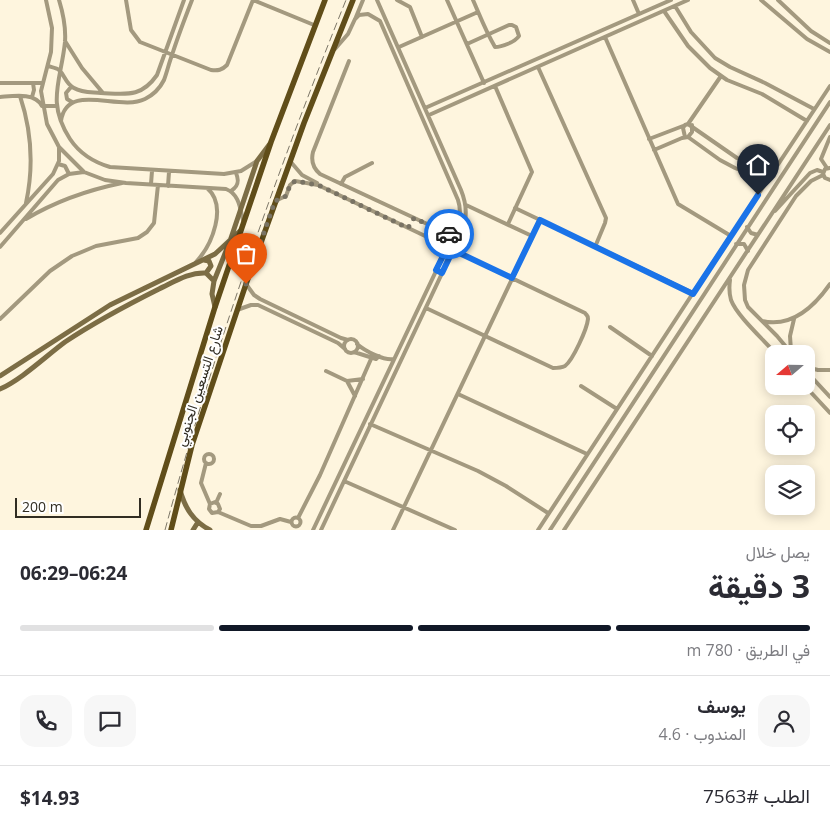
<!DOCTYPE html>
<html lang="ar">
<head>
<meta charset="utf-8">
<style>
	body { margin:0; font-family:"Open Sans",Vazirmatn,sans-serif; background:#f7f7f7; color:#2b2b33; direction:rtl; height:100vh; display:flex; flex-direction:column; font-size:19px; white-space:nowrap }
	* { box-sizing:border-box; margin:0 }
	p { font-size:16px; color:#7c7c81 }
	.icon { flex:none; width:28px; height:28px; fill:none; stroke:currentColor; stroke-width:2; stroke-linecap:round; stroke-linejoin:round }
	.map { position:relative; height:530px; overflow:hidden; direction:ltr }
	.panel { display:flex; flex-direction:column; background:#fff; flex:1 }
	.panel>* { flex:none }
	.needle { width:32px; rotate:250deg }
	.buttons { position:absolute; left:765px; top:345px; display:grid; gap:10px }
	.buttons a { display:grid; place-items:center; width:50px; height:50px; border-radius:10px; background:#fff; box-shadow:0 2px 12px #0003; font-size:25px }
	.scale { position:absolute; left:15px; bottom:12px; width:126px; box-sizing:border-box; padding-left:5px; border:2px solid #312d22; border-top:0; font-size:14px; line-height:18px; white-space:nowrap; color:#312d22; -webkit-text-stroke:4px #fff; paint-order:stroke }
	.pin { position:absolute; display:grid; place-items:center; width:42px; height:42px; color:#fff; margin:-51px -21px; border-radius:50% 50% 50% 0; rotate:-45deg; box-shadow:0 0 5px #0007 }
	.pin .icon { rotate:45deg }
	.courier { position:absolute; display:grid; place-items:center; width:50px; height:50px; margin:-25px; border:4px solid #1a73e8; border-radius:50%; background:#fff; color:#222; box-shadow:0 1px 6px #0007 }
	.headline em { font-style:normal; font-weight:700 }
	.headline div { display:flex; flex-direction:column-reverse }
	.headline { display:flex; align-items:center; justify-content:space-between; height:85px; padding:0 20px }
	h1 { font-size:32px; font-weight:700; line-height:38px }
	.bar { display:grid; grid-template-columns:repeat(4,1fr); gap:8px 5px; align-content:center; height:60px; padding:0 20px }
	.bar i { height:6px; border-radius:4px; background:#e1e1e2 }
	.bar .active { background:#111827 }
	.bar p { grid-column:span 4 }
	.line { display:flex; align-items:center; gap:12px; padding:0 20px; border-top:1px solid #e1e1e2 }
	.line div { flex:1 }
	.round { display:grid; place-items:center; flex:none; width:52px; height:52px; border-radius:15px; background:#f7f7f7 }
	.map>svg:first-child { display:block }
</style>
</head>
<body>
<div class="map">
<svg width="830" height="530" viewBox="0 0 830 530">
	<rect width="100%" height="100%" fill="#fef5de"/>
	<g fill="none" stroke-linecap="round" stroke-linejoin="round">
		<path stroke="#a3997f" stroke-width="4" d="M46,0L52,28L51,52L41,91L47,124L59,147L84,172L105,180L126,183L226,189C239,194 240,208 243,220
			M59,0C63,13 66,28 65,42C61,81 46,102 70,139C80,154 93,162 110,167L224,174L241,171L257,161
			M126,0L131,30L140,42L211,70C218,71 222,70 227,65L253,0
			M253,0L314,25
			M397,0L410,7L422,37
			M447,0L484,83
			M633,0L639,14
			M761,0L807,39L830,52
			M778,0L811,31L830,43
			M675,6L691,32L715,58L730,67L765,83L814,109
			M664,11L688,46L710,68L727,80L762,94L807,121
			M356,17L363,0
			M605,37L678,204L731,236
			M65,41L82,68L103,93
			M467,44L509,25H512L516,27L519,36C515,42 502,47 495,47C486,32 480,16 473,0
			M399,47L478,12
			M349,61L313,152C311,160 313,168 320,174L453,236
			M48,66C51,67 57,68 59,70C65,75 65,83 74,88C82,93 92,92 101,93C126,94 141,98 157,75L184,0
			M538,67L606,218L605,223L595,247
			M0,83H42
			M495,86L532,172L508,224
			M71,87L66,93L67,99L72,102
			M20,96C32,132 34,166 26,203
			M0,97C13,96 35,92 42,106H56
			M32,97L34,90L33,83
			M425,108L671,0
			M429,115L688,0
			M61,121C67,81 119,112 145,99C153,95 160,88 164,80C167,72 169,63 172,55C178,36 185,18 192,0
			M688,124L721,76
			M685,137L683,128L685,125L688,124L737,158L755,165L774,170
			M688,137L692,132V125
			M649,139L683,126
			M654,150L682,138L688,137L720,160L735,168L767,181
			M58,164L65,166L69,174
			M827,168L821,159L830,137
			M830,168L825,169L823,174L825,178L830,180
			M151,184L152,171
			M341,184L345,177L372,163
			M318,185L444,245
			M168,186L169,172
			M231,191C239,186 239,180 236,173
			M275,201L286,196L290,185L295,181L318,185L317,183L302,175L290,161
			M466,205L532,236
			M515,208L693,293L538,530
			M775,211L810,173L817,170L823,172
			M26,219C56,201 88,190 122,183
			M747,227L751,233L758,235
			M0,233L53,174L59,161V147
			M736,244H744L748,251
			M0,247L58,180L69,174L84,172
			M196,262C212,245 228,206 207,188
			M730,280C729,287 729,293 731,300C737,316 764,340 776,354
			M246,284L254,295L260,299L341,338L348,340
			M693,293L830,86
			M426,308L553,368C557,368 561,368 565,366C573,360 587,329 588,319C588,315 587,316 585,313L453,250
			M237,310L251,305H258L338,343L345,349
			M0,319L50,271L72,256L96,246L138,238L147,232L154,223L158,185
			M762,321C792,328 814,307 830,284
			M610,327L652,356
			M344 346a7 7 0 1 1 14 0a7 7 0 1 1-14 0Z
			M357,344C365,351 384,361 394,359
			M791,351L790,336L794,319
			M354,352L376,359L379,356
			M792,354L777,336L748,307L745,300L744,285L748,270L796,196L811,181L823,175
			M806,367L818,370H830
			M326,371L347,381L363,379
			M806,371L830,397
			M347,381L355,396
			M581,386L617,409
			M805,386L830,413
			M458,394L587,454
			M370,424L478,471L506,486L548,513
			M204 459a5 5 0 1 1 10 0a5 5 0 1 1-10 0Z
			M206,463L201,483L210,504
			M344,481L455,530
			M216,503L220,494
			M218,512L220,509L218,504L215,502L210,504L209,509L212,513L218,512L251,526H261L280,519L291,522
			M291.5 522a4.5 4.5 0 1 1 9 0a4.5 4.5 0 1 1-9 0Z
			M298,518L320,475L371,359
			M313,530L447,248C455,232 464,218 458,200L380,21L368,14L359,15L355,19L348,34L335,49
			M321,530L453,250C464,227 471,215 461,190L377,0
			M393,530L540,220
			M550,530L830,102
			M564,530L830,125"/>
		<path stroke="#7c6d45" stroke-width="5" d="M204,260L209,261L211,266L206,273
			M215,307L212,294L214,281L230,241L257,161L269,145
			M0,376L110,305L215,254L240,231
			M0,389C21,380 46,356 65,342C95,322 127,305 159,289C174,282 189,272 206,273L214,281
			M180,490C185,508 193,521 210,530
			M193,530L198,522"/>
		<path stroke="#604d19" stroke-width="5.5" d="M146,530L215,307L271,142L325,0
			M171,530L192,445L246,284L304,123L353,0"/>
		<path stroke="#7d7768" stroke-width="1" stroke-dasharray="8 4" stroke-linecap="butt" d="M165,530C214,349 276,174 346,0"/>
	</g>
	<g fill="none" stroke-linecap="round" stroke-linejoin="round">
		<path stroke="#797364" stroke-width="5" stroke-dasharray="0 9" d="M246,284L275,201L286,196L290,185L295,181L318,185L408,228L414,218L449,234"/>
		<path stroke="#1a73e8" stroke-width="6" d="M449,234L453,236L436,270L442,273L453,250L512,278L540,220L693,294L758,195"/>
	</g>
	<g text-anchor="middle" stroke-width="4" stroke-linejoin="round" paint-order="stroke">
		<g font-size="14" fill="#312d22" stroke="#fff">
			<text transform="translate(199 386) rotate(-72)" y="5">شارع التسعين الجنوبي</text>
		</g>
	</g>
</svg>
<div class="buttons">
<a><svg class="needle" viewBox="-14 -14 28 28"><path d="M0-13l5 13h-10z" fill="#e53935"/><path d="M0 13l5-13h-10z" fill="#7c7c81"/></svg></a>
<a><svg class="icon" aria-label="locate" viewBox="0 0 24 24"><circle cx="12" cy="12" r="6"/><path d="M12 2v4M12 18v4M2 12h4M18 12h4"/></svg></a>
<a><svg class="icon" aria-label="layers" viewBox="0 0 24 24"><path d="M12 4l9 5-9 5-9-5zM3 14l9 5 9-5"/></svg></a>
</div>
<div class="scale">200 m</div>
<div class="pin" style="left:246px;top:284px;background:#ea580c"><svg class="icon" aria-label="bag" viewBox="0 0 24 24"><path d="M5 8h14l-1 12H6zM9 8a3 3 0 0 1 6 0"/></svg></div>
<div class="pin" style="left:758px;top:195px;background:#1f2937"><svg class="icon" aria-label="home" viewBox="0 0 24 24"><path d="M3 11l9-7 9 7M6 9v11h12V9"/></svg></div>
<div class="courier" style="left:449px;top:234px"><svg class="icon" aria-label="car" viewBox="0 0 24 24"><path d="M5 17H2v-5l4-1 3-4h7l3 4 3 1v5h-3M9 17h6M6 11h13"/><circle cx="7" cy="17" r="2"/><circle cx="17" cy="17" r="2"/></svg></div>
</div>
<section class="panel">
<div class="headline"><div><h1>3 دقيقة</h1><p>يصل خلال</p></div><em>06:24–06:29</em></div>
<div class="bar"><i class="active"></i><i class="active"></i><i class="active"></i><i></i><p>في الطريق · 780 m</p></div>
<div class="line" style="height:90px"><a class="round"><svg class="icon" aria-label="person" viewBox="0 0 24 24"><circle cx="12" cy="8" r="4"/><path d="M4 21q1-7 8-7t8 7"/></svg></a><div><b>يوسف</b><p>المندوب · 4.6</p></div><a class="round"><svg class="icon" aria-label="chat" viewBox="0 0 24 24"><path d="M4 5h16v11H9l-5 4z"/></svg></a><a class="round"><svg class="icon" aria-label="phone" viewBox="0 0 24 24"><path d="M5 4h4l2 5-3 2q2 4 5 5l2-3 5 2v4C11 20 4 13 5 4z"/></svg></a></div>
<div class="line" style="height:65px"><div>الطلب #7563</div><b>$14.93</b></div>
</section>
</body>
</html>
